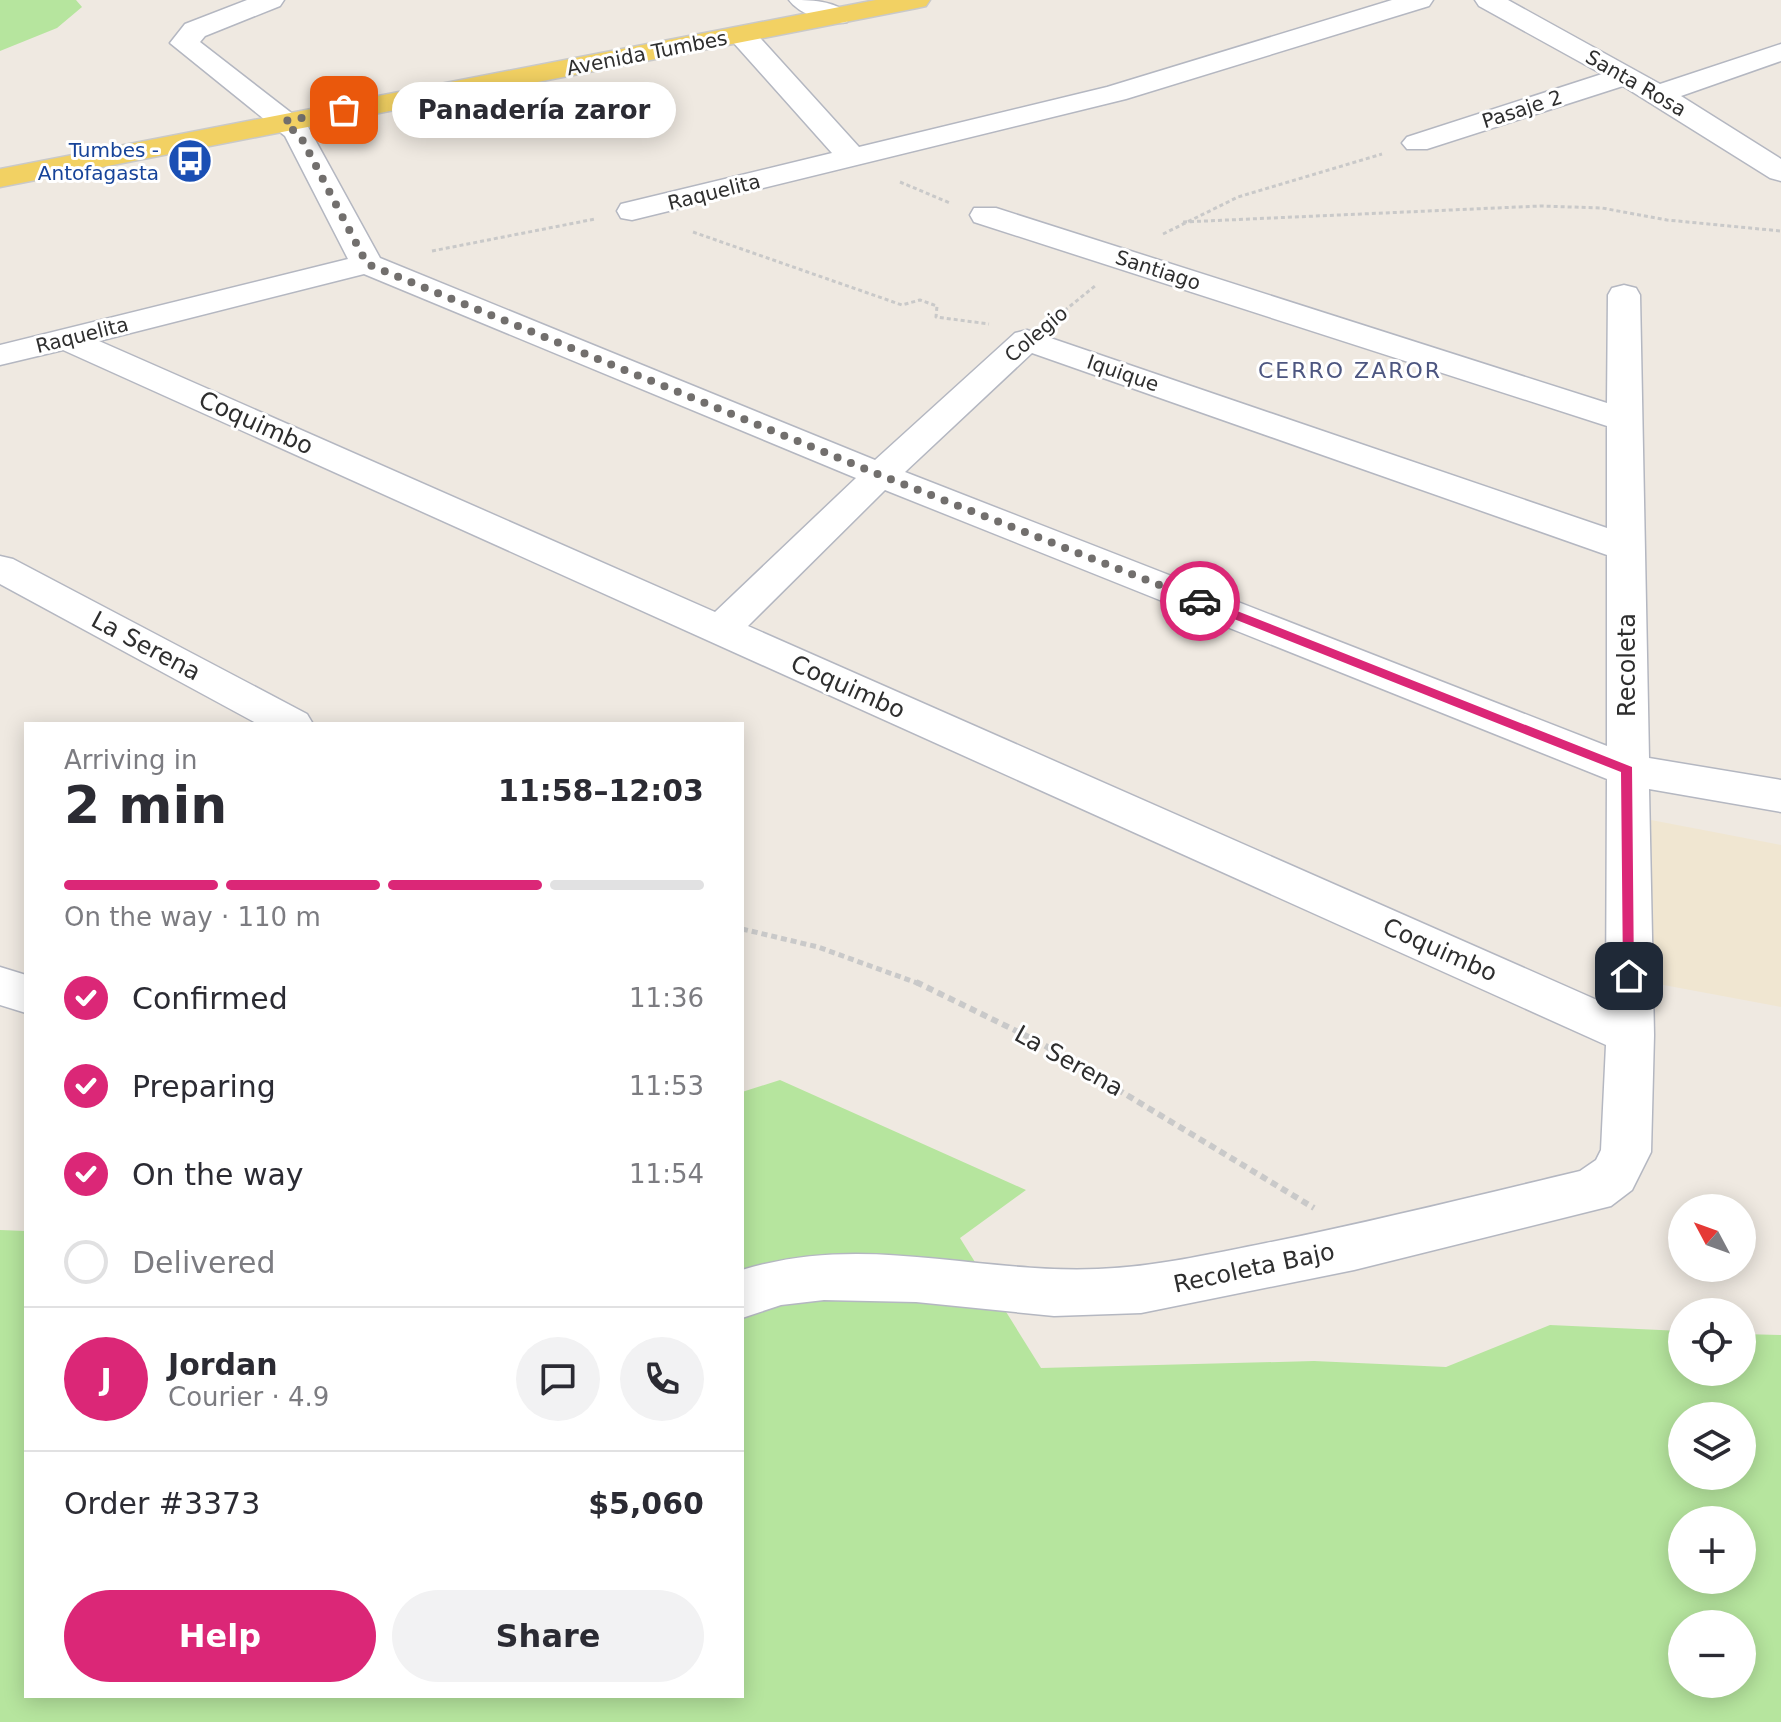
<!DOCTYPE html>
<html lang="en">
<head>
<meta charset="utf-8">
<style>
	body { margin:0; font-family:"DejaVu Sans",sans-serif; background:#f2f2f3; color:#2b2b33; height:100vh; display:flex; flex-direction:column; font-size:30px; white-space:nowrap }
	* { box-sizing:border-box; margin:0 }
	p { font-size:26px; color:#7c7c81 }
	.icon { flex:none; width:44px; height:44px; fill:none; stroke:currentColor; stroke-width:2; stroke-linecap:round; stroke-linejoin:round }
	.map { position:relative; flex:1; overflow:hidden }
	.details { position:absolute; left:24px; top:722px; width:720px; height:976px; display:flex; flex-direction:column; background:#fff; border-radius:0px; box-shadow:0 4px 20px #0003 }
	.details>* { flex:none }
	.needle { width:52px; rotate:311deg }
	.fabs { position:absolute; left:1668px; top:1194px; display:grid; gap:16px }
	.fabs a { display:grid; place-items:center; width:88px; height:88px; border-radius:50%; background:#fff; box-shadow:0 4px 20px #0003; font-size:40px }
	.pin { position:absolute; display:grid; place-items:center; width:68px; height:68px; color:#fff; margin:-34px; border-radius:16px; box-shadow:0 4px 12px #0006 }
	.courier { position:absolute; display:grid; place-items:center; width:80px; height:80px; margin:-40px; border:6px solid #db2777; border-radius:50%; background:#fff; color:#222; box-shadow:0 2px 10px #0007 }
	.bubble { position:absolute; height:56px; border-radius:28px; background:#fff; box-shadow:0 4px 20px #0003; font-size:26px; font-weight:600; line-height:56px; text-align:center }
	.head em { font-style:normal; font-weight:600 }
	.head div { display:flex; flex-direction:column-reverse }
	.head { display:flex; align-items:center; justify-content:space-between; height:136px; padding:0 40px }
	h1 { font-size:52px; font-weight:600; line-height:60px }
	.bar { display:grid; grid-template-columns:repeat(4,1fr); gap:12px 8px; align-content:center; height:96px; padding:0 40px }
	.bar i { height:10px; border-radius:6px; background:#e1e1e2 }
	.bar .current { background:#db2777 }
	.bar p { grid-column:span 4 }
	.line { display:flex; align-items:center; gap:20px; padding:0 40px; border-top:2px solid #e1e1e2 }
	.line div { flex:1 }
	.round { display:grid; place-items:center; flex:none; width:84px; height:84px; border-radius:42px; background:#f2f2f3 }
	ol { padding:0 40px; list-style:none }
	li { display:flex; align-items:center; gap:24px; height:88px }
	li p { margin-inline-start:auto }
	li .icon { padding:8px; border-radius:50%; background:#db2777; color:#fff; stroke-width:4 }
	li:last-child { color:#7c7c81 }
	li i { width:44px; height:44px; border:4px solid #e1e1e2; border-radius:50% }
	.action { display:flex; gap:16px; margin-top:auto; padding:16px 40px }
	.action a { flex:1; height:92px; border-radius:48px; background:#db2777; color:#fff; font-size:32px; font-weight:600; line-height:92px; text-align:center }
	.action a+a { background:#f2f2f3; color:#2b2b33 }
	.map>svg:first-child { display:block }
</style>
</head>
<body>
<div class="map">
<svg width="1781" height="1722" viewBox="0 0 1781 1722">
	<rect width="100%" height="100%" fill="#efe9e1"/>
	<path fill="#f0e6d1" d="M1651,820L1781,845V1007L1653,983Z"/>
	<path fill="#b6e59e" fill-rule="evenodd" d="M0,0H76L82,7L57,28L0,51Z
		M780,1080L1026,1190L960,1238L1041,1368L1314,1361L1446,1367L1550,1325L1682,1331V1372H1742V1334L1781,1335V1722H0V1230L26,1231V1696H742V1092ZM1682,1416H1742V1476H1682ZM1682,1520H1742V1580H1682ZM1682,1624H1742V1684H1682Z"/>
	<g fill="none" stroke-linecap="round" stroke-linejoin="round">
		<g stroke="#b4b7c1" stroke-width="3">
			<path id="minor" d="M247,0H284L280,6L205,36L200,42L307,125L380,258L875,460L1015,333L1027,330L1607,528V426L974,222L970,215L974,208H996L1607,403L1608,295L1612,288L1624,285L1636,288L1640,295L1649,758L1781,780V812L1649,789L1654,1035L1651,1152L1632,1190L1611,1206L1354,1270L1141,1313L1054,1316L916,1302L824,1300L781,1305L742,1318V1270C866,1232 974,1274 1098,1269C1154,1267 1210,1254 1266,1243C1371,1222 1475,1196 1580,1171L1596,1160L1601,1150L1606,1045L63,350L0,365V345L348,259L285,136L170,43L185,24ZM364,274L856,478L715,612L99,341ZM1032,353L1607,555V746L905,472ZM885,490L1607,779L1606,1004L748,626Z
				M789,0C809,0 837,0 850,16L847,22C830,26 799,14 789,0Z
				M1392,0H1433L1429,6L1126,99L632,220L621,218L617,211L621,204L832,153L732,41L728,35L732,29H752L859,147L1107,87Z
				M1475,0H1508L1660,84L1781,44V61L1681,96L1781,159V181L1770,178L1623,86L1427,149H1407L1402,143L1407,137L1602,74L1479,6Z
				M0,556L13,559L307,714L313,724H258L0,584Z
				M0,967L26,975V1013L0,1005Z"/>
		</g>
		<g stroke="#c9c9c9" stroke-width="3">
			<path id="major" d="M876,0H930L926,6L917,8L0,187V169Z"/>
		</g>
		<path stroke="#c9c9c9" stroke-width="3" stroke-dasharray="4 3" stroke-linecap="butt" d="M900,182L950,203
			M1183,222L1540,206L1602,208L1667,220L1781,231
			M693,232L902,305L920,300L937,306L936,317L989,324
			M1163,234L1238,197L1382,154
			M432,251L595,219
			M1059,315L1095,286"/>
		<path stroke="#c9c9c9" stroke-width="5" stroke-dasharray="6 4" stroke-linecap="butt" d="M742,929L818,947L920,984"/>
		<path stroke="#c9c9c9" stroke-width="6" stroke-dasharray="7 5" stroke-linecap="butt" d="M916,982L1039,1042L1314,1208"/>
		<use href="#minor" fill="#fff" fill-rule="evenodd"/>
		<use href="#major" fill="#f2d163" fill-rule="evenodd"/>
	</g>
	<path fill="#db2777" d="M1196,598H1204L1632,767L1634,980L1629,981L1623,976L1621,772L1196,604Z"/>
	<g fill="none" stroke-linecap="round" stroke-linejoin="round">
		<path stroke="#726f6d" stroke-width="8" stroke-dasharray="0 14.4" d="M344,110L285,121L303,141L367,264L880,475L1200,601"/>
	</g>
	<defs>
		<g id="bus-disc" transform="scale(2.3)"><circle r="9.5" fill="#1a4fb4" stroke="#fff"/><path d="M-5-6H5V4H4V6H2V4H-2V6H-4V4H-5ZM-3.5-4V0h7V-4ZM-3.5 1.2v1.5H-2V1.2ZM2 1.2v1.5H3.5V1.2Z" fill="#fff"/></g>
	</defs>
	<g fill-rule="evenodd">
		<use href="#bus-disc" x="190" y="161"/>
	</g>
	<g text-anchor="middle" stroke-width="6" stroke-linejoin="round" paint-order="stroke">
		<g font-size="20" fill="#2e2e2e" stroke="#fff">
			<text transform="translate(647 53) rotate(-11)" y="7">Avenida Tumbes</text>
			<text transform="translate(1636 83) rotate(30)" y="7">Santa Rosa</text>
			<text transform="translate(1522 109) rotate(-18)" y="7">Pasaje 2</text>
			<text transform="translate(714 192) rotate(-14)" y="7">Raquelita</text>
			<text transform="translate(1158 270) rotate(18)" y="7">Santiago</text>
			<text transform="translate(1036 334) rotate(-40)" y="7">Colegio</text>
			<text transform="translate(82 335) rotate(-14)" y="7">Raquelita</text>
			<text transform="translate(1123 373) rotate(19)" y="7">Iquique</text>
		</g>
		<g font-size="20" fill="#164399" stroke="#fff" text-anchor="end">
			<text x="159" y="157">Tumbes -<tspan x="159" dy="23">Antofagasta</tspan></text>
		</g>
		<g font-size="22" letter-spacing="2" fill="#4d5680" stroke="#fff">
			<text x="1350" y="378">CERRO ZAROR</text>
		</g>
		<g font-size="24" fill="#2e2e2e" stroke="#fff">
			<text transform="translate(256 423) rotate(24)" y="8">Coquimbo</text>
			<text transform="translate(146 646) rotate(28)" y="8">La Serena</text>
			<text transform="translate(1627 665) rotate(-90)" y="8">Recoleta</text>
			<text transform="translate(848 687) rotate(24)" y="8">Coquimbo</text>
			<text transform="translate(1440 950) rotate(24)" y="8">Coquimbo</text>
			<text transform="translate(1069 1061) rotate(29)" y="8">La Serena</text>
			<text transform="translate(1254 1268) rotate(-12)" y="8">Recoleta Bajo</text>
		</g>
	</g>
</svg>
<div class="fabs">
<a><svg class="needle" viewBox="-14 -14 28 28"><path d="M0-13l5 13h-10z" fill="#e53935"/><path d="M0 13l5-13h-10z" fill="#7c7c81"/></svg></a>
<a><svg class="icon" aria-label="locate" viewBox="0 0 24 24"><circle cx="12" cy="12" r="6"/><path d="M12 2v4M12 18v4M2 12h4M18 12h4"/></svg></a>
<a><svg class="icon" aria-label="layers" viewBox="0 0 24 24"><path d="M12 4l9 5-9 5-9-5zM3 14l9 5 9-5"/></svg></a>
<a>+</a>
<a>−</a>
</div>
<div class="pin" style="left:344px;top:110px;background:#ea580c"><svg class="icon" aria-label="bag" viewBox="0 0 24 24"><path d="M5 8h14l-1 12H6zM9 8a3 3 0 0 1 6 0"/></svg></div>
<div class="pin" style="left:1629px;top:976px;background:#1f2937"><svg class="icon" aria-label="home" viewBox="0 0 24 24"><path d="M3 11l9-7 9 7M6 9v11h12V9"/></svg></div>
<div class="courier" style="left:1200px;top:601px"><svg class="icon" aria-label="car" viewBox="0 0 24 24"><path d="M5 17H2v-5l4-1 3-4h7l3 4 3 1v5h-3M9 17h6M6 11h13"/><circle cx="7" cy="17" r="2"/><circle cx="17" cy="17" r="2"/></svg></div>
<div class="bubble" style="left:392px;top:82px;width:284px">Panadería zaror</div>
<section class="details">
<div class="head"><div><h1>2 min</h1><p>Arriving in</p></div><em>11:58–12:03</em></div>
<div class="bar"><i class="current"></i><i class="current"></i><i class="current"></i><i></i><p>On the way · 110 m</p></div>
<ol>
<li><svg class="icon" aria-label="check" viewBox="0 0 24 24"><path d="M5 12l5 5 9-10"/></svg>Confirmed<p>11:36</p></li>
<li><svg class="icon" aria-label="check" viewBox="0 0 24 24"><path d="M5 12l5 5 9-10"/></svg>Preparing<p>11:53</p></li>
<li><svg class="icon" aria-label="check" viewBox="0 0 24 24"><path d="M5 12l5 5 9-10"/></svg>On the way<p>11:54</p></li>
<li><i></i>Delivered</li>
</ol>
<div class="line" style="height:144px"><b class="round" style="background:#db2777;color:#fff">J</b><div><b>Jordan</b><p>Courier · 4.9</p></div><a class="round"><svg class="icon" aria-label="chat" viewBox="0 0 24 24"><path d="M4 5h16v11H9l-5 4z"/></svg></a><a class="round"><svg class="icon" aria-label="phone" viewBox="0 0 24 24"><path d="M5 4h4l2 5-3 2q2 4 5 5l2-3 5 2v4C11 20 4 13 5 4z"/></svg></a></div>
<div class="line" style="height:104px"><div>Order #3373</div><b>$5,060</b></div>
<div class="action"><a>Help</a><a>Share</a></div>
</section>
</div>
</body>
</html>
